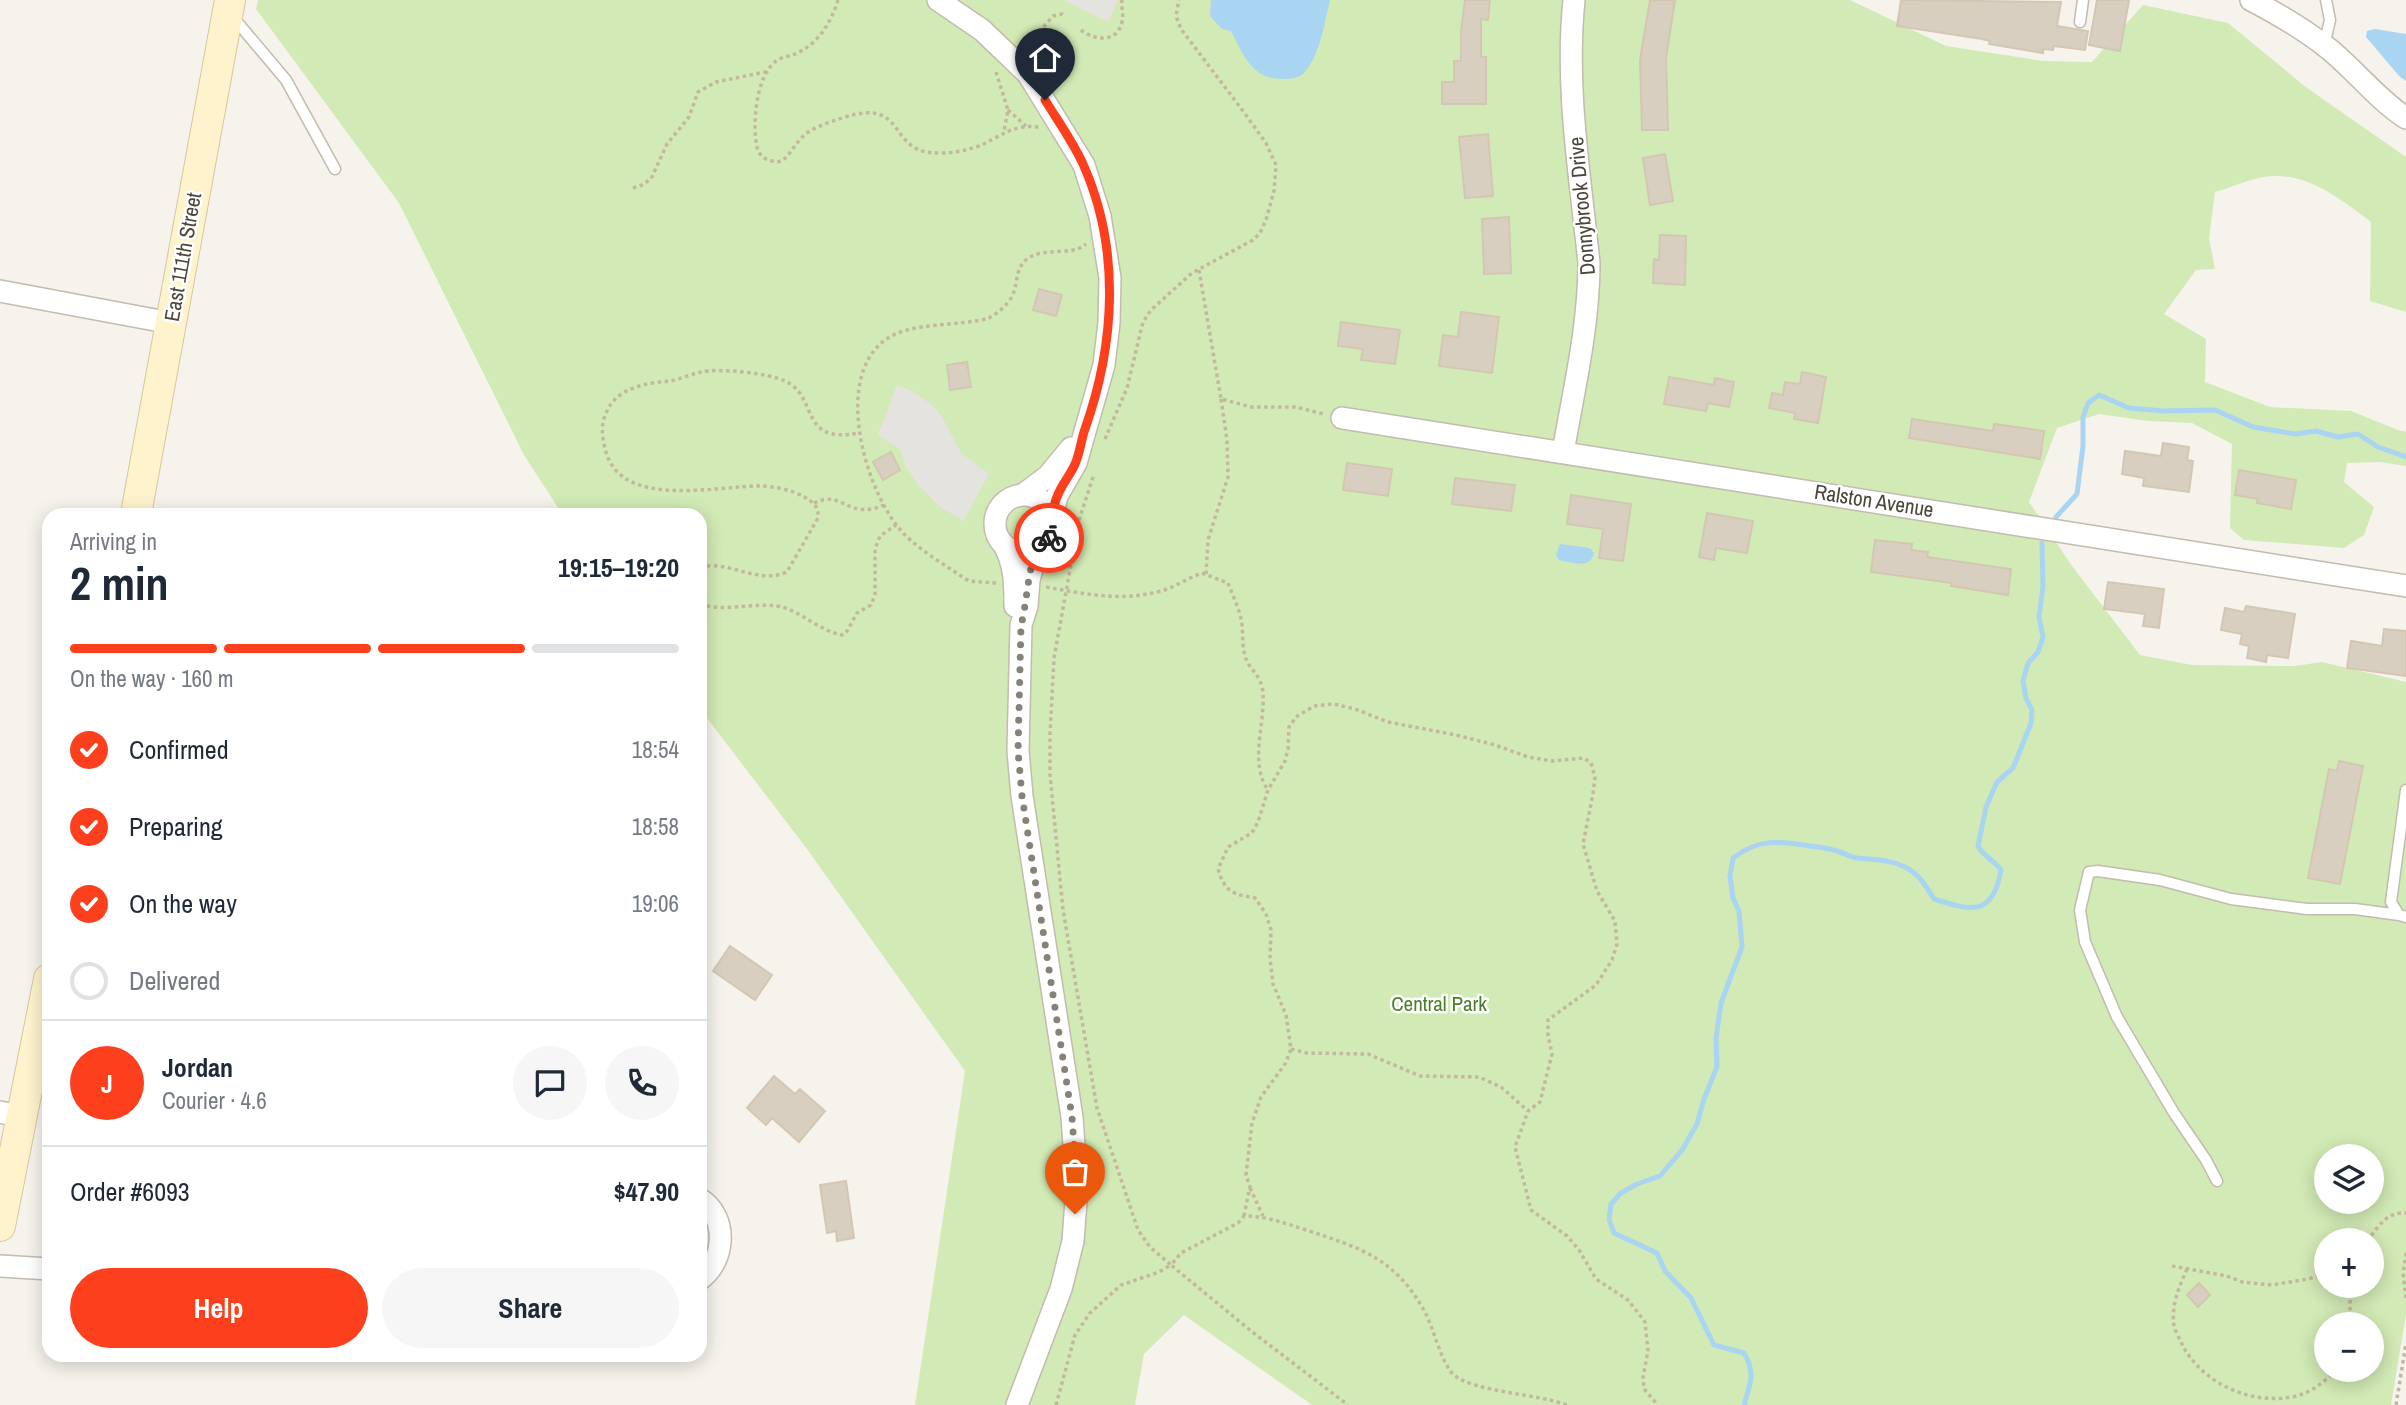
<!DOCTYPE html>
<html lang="en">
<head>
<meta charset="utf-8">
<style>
	body { margin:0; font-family:"Archivo Narrow",sans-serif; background:#f6f6f7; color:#1f2937; height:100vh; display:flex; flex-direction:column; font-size:26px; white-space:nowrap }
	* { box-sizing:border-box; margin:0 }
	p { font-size:23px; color:#747a83 }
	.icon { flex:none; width:38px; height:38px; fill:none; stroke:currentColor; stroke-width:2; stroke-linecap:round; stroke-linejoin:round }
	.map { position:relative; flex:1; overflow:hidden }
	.sheet { position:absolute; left:42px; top:508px; width:665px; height:854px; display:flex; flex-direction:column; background:#fff; border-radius:21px; box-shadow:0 4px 18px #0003 }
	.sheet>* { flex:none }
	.controls { position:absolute; left:2314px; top:1144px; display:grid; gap:14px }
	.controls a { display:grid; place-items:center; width:70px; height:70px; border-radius:50%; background:#fff; box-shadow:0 4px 18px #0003; font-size:35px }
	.pin { position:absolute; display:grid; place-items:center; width:60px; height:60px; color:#fff; margin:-72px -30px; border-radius:50% 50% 50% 0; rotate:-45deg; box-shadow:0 0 7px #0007 }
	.pin .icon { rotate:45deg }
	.courier { position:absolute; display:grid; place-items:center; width:70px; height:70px; margin:-35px; border:5px solid #fc3f1d; border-radius:50%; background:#fff; color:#222; box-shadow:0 2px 9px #0007 }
	.overview em { font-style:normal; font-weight:800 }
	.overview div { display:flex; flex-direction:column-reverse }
	.overview { display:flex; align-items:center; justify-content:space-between; height:119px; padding:0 28px }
	h1 { font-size:46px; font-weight:800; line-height:52px }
	.bar { display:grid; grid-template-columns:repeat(4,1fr); gap:10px 7px; align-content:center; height:84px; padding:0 28px }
	.bar i { height:9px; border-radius:5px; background:#e0e1e3 }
	.bar .current { background:#fc3f1d }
	.bar p { grid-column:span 4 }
	.line { display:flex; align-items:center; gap:18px; padding:0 28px; border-top:2px solid #e0e1e3 }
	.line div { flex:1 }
	.round { display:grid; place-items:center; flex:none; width:74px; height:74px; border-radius:37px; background:#f6f6f7 }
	ol { padding:0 28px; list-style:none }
	li { display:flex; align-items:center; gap:21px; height:77px }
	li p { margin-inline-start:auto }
	li .icon { padding:7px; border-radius:50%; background:#fc3f1d; color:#fff; stroke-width:4 }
	li:last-child { color:#747a83 }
	li i { width:38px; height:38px; border:4px solid #e0e1e3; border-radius:50% }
	.button { display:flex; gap:14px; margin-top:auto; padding:14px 28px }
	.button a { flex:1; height:80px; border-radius:42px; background:#fc3f1d; color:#fff; font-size:28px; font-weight:800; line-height:80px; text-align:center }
	.button a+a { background:#f6f6f7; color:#1f2937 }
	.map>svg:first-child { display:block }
</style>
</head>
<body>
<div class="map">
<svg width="2406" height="1405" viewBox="0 0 2406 1405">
	<rect width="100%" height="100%" fill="#f6f3ec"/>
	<path fill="#d2eab5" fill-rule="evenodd" d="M258,0H1850L1946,46L2043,61L2092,62L2143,5L2228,23L2307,88L2406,157V312L2370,301L2371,222C2343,201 2311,175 2274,176C2255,176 2233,187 2215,192L2209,238L2215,269L2196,270L2164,314L2206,339L2205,382L2270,407L2351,411L2398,430L2406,432V466L2380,462L2347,463L2344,482L2374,507L2364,535L2344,548L2244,540L2230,528L2232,444L2192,423L2148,421L2099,414L2057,428L2029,502L2072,566L2140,655L2192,665L2295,666L2322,662L2406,682V1314L2391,1405H1312L1184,1315L1144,1354L1135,1405H915L965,1071L807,849L700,709V514H562L524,455L399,203L256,9ZM2326,1157H2371V1202H2326ZM2326,1241H2371V1286H2326ZM2326,1325H2371V1370H2326Z"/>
	<path fill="#e5e3e0" d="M1064,0H1118L1108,22Z
		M897,385L912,391L933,406L942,417L961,453L989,474L963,521L939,506L917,483L906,467L900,449L878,435Z"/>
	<path fill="#a9d4f2" d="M1211,0H1330C1324,23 1321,54 1304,73C1299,78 1290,79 1283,79C1253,80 1243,55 1231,31L1222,29L1210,16Z
		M2375,29L2406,34V81L2400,77L2366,37L2367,31Z
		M1560,544L1590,548L1594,553C1590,570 1572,562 1559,560L1556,555Z"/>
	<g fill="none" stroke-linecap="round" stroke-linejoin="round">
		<path stroke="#a9d4f2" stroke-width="5" d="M2056,517L2077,494L2083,446V417L2088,403L2099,395L2129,408L2164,411L2215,410L2253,427L2295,434L2316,431L2338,437L2358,434L2378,447L2406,457
			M1744,1405C1750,1385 1756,1372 1744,1353L1714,1345L1691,1298L1665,1271L1657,1253L1614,1233L1609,1219L1611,1204L1621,1193L1637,1184L1660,1176L1682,1150L1697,1124L1704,1099L1717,1067L1716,1038L1721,1003L1742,947L1739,911L1733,898L1730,876L1733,858C1759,838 1779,841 1810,846C1819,847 1828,848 1837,851C1844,853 1850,857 1857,858C1874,860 1889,859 1905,867C1919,874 1926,886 1934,899C1971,911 1993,917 2001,870C1994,860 1984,857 1978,846L1986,807L1997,782L2013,768L2031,723L2032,710L2026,698L2023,681L2028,663L2038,652L2043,637L2039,617L2043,587L2042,543"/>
	</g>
	<path fill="#d8cfc1" stroke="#d3c7b4" stroke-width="2" d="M1465,0H1490L1488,20L1481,19V57H1486V104H1442V82H1454V61H1461V31Z
		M1650,0H1675L1666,58L1668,130H1642L1640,60Z
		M1901,0L2061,2L2057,26L2088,31L2085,50L2054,46L2053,50L2043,49V53L1989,44L1990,41L1982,39L1897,26Z
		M2097,0H2129L2120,51L2089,45Z
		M1488,134L1493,196L1465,198L1459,137Z
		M1665,154L1673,201L1650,205L1643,158Z
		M1509,217L1511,273L1484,274L1482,219Z
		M1660,235L1686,236L1685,285L1653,283L1654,259L1659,260Z
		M1039,289L1062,295L1056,316L1033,310Z
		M1461,312L1499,317L1492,373L1439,366L1443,335L1458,337Z
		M1341,322L1400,330L1395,364L1361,360L1363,349L1338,346Z
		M967,362L971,387L950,390L947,365Z
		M1802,372L1826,377L1818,423L1794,419L1795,413L1769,408L1772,393L1783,395L1785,382L1800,384Z
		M1669,377L1714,385L1715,378L1734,382L1729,407L1708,403L1706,411L1664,404Z
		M1912,419L1993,431L1994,424L2044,431L2040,459L1909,438Z
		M2163,443L2189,447L2187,460L2193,461L2189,492L2143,486L2144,478L2122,474L2125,451L2161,456Z
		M891,452L900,470L883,480L873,462Z
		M1347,463L1392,469L1388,496L1343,490Z
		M2239,470L2296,480L2291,509L2257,503L2258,499L2235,495Z
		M1455,478L1515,485L1511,511L1452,504Z
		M1571,495L1631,504L1623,561L1599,558L1603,529L1567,524Z
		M1707,513L1753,521L1747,553L1716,548L1714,560L1699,557Z
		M1875,540L1912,544L1911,550L1928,552L1927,557L2011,569L2008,595L1951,586L1952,583L1871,572Z
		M2108,582L2164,589L2159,628L2143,626L2145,614L2104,609Z
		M2246,606L2295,614L2288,658L2267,655L2266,662L2247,658L2249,646L2240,644L2242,634L2221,630L2225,608L2244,612Z
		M2384,629L2406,631V676L2347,668L2351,641L2382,646Z
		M2339,761L2363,766L2340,884L2308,878L2329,769L2337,771Z
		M730,946L772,975L755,1000L713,971Z
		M774,1076L795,1094L800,1089L825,1111L799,1142L772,1118L766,1125L747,1108Z
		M846,1181L854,1238L837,1241L836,1231L827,1233L820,1185Z
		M2199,1283L2210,1295L2198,1307L2187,1295Z"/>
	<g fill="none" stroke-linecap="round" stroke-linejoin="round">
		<g stroke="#c2bbae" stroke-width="13">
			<path id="lane" d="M232,16L286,80L335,169
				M2080,22L2083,0
				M2324,46L2330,20L2326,0
				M2406,790L2391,902L2399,915L2406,917
				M2217,1181L2206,1160L2174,1113L2117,1017L2085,942L2080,910L2089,872L2098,871L2160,880L2231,899L2307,909H2355L2399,915"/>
		</g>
		<g stroke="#c2bbae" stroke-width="24">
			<path id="street" d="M938,0L982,30L1028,74L1084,165L1100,216L1110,278L1109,323L1104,365L1076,463L1057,496L1052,518
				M2251,0C2278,14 2305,30 2329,49C2356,71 2377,99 2406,118
				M0,291L171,323
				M1342,418L2406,586
				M1563,452C1574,389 1589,326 1589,263C1580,175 1565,88 1574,0
				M1024,494L1048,476L1071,448
				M995 524a29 29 0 1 1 58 0a29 29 0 1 1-58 0Z
				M1004,545C1015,565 1015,584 1015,606
				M0,1112L22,1117
				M700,1199C728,1217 726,1260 700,1279
				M0,1266L49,1269
				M1017,1405L1061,1289L1073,1241L1077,1188L1072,1117L1022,796L1018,751L1021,625L1027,606L1029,580L1037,550"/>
		</g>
		<g stroke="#d6c79b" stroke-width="32">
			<path id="secondary" d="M136,514L230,0
				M0,1226L49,979"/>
		</g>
		<path stroke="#c4b79f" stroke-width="3.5" stroke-dasharray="3.5 3.5" stroke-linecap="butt" d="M838,0C832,20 820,41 801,51C794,56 783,56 776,61C756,76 752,124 757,147C759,159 772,163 782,161C792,153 796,141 807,133C817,126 830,122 842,118C911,95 884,156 942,153C955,153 967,150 979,146C1002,136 1012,124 1039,127
			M1081,30C1094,40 1117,44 1122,22C1124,15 1121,7 1122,0
			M1021,43L1039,32L1053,16L1062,14L1065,17
			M996,72L1008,110L1004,131
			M1008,110L1026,126
			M633,188L642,185L651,179L667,144L689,117L698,92L716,82L765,72
			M1199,270L1221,399L1251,407H1296L1323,414
			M1105,439L1127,388L1143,322L1151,310L1192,273L1253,240L1260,233L1266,220L1274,191L1276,165L1266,143L1243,111L1181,29L1176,16L1179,0
			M1093,477L1079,520L1054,658L1050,734V774L1063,910L1097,1108L1138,1230L1150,1247L1171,1265L1181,1253L1238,1223L1244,1216C1266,1216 1284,1223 1306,1230C1361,1248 1395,1258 1425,1312C1434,1329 1441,1363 1454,1375C1474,1392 1539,1394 1567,1405
			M814,503C844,489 847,521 884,505
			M700,567C729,560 758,585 787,572L818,518C819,507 814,503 806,498C794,490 773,486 760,486C716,486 622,509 606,452C602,438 600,424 607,411C618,387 647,383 670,381C681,379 691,374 701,372C719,368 768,373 785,381C819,396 798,445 859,433
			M1206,574L1208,540L1228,477L1227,440L1221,399
			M996,583L969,581L961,576C939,561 914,547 898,527C864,485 834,378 885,340C911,321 959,327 989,318C998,313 1009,304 1013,294C1018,282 1015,269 1027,259C1045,246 1071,257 1086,244
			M1046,587C1086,594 1121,602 1161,591C1175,587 1188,578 1202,573L1228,583C1233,596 1240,610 1242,624C1243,635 1242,645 1245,656C1249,671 1262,674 1263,694C1265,725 1249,763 1268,790
			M700,604C727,613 755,601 782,607C803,613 820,631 842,635L846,633L857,613L871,605L875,595V549L880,536L896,525
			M1291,1049L1307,1053L1368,1054L1420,1076L1479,1077L1501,1087L1528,1111
			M1250,1188L1263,1216
			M1244,1216L1250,1186L1246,1175L1252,1123L1261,1097L1285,1064L1291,1049L1286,1015L1273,984L1270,958L1271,930L1266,914L1255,898C1232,894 1225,892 1218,869L1228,847L1252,833L1258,822L1268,790L1285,761L1288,749L1289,727L1296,717L1314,706L1334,704L1355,709L1388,722L1456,735L1495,745L1528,757L1552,761L1584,758L1591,763L1595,777L1593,794L1583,844L1597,891L1615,921L1617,944L1612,960L1596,985L1548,1020V1035L1552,1054L1540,1102L1528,1111L1515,1147L1531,1210L1567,1236L1579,1250L1596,1279L1628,1300L1645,1322L1648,1351L1643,1377L1644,1389L1658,1405
			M2367,1241C2379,1226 2386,1212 2406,1213
			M2406,1253L2403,1273L2406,1298
			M2172,1266L2227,1276L2242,1282L2272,1285L2308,1279L2326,1273
			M2187,1269C2179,1287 2171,1305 2174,1326C2175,1330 2178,1336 2180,1340C2198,1381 2248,1405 2291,1397C2310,1394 2323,1383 2336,1370
			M2352,1286C2350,1301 2348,1311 2354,1325
			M1056,1405L1075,1335L1090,1313L1121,1285L1159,1272L1171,1265L1251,1331L1348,1405
			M2396,1405L2406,1343"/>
		<use href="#lane" stroke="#fff" stroke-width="10"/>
		<use href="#street" stroke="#fff" stroke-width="21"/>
		<use href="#secondary" stroke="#fff3cd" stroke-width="30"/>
	</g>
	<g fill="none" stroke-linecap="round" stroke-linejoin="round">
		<path stroke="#878178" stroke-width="7" stroke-dasharray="0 12.6" d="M1049,538C1046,543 1039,546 1037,551C1028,566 1027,604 1021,625L1018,751L1022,796L1072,1117L1077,1188L1075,1214"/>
		<path stroke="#fc3f1d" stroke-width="9" d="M1045,100C1058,121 1073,142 1083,164C1121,249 1115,344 1085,429C1081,440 1080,453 1075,464C1070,476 1061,485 1057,497C1051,510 1055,525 1049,538"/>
	</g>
	<g text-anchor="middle" stroke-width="5" stroke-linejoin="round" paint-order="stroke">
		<g font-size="21" fill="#4b4439" stroke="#fff">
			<text transform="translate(1582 206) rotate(-95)" y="7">Donnybrook Drive</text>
			<text transform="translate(183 257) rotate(-80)" y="7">East 111th Street</text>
			<text transform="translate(1874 501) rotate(9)" y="7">Ralston Avenue</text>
		</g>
		<g font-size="21" fill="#4a7f2a" stroke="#fff">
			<text x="1439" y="1011">Central Park</text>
		</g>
	</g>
</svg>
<div class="controls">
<a><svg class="icon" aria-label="layers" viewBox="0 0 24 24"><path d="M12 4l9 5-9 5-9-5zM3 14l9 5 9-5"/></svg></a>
<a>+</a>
<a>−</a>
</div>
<div class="pin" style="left:1075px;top:1214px;background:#ea580c"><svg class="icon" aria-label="bag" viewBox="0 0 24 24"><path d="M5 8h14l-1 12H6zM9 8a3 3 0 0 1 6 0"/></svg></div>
<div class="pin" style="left:1045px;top:100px;background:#1f2937"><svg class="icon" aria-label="home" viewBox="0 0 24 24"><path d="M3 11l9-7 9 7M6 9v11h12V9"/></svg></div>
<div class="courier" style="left:1049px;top:538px"><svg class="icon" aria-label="bike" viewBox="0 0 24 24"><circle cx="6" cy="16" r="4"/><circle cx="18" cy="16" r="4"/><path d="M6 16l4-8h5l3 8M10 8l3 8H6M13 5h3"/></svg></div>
<section class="sheet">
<div class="overview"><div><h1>2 min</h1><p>Arriving in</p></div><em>19:15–19:20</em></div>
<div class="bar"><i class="current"></i><i class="current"></i><i class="current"></i><i></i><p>On the way · 160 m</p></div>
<ol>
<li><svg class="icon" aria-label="check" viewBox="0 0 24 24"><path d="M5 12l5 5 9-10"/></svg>Confirmed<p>18:54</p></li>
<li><svg class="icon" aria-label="check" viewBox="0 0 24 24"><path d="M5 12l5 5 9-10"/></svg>Preparing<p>18:58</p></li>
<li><svg class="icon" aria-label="check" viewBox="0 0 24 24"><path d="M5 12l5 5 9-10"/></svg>On the way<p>19:06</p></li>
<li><i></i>Delivered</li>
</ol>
<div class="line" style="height:126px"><b class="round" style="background:#fc3f1d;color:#fff">J</b><div><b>Jordan</b><p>Courier · 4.6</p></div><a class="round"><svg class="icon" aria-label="chat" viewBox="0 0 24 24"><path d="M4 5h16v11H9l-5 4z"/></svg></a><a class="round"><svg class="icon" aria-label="phone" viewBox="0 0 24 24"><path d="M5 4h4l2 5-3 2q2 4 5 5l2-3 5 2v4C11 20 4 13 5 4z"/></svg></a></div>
<div class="line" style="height:91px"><div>Order #6093</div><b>$47.90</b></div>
<div class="button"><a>Help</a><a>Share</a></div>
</section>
</div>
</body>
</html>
